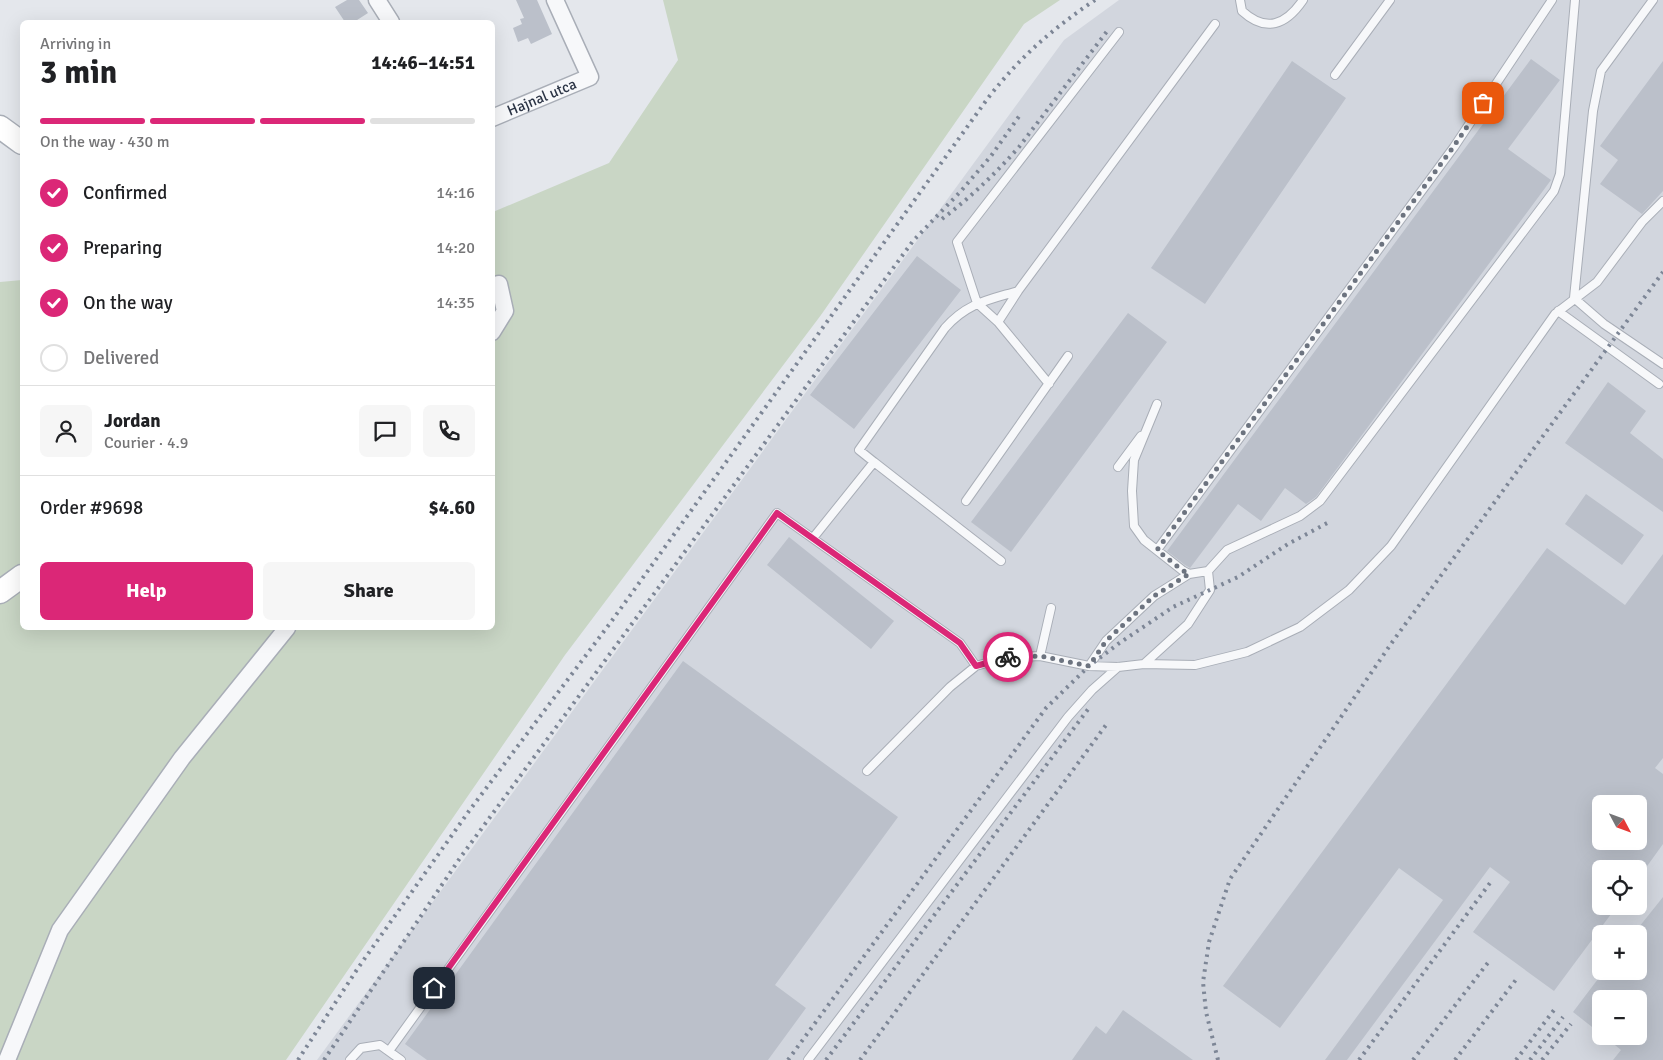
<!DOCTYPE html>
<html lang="en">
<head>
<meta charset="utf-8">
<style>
	body { margin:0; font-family:Signika,sans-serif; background:#f6f6f6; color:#202124; height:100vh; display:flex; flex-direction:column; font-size:19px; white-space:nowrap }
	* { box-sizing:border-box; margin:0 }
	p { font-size:16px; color:#757577 }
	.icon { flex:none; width:28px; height:28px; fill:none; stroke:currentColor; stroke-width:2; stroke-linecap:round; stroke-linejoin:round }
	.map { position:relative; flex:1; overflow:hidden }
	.sheet { position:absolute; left:20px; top:20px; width:475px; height:610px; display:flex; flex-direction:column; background:#fff; border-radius:8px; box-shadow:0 5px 20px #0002 }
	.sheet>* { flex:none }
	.needle { width:32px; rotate:131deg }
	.tools { position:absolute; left:1592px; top:795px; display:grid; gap:10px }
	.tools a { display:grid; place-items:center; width:55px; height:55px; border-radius:8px; background:#fff; box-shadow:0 5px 20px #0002; font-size:25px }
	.pin { position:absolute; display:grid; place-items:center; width:42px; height:42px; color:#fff; margin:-21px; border-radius:10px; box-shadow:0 2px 8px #0006 }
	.courier { position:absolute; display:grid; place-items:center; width:50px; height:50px; margin:-25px; border:4px solid #db2777; border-radius:50%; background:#fff; color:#222; box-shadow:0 1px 6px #0007 }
	.summary em { font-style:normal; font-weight:700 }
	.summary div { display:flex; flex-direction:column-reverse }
	.summary { display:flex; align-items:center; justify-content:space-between; height:85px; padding:0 20px }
	h1 { font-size:32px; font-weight:700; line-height:38px }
	.bar { display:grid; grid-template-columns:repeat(4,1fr); gap:8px 5px; align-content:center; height:60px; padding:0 20px }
	.bar i { height:6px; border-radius:4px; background:#e0e0e0 }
	.bar .current { background:#db2777 }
	.bar p { grid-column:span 4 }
	.line { display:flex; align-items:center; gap:12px; padding:0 20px; border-top:1px solid #e0e0e0 }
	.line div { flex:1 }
	.round { display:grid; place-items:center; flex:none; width:52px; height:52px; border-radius:8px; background:#f6f6f6 }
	ol { padding:0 20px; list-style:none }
	li { display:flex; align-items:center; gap:15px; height:55px }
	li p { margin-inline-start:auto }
	li .icon { padding:5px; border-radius:50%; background:#db2777; color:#fff; stroke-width:4 }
	li:last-child { color:#757577 }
	li i { width:28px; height:28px; border:2px solid #e0e0e0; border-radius:50% }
	.action { display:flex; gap:10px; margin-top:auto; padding:10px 20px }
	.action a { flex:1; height:58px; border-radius:8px; background:#db2777; color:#fff; font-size:20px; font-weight:700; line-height:58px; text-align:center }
	.action a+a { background:#f6f6f6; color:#202124 }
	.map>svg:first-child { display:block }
</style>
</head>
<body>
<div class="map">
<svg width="1663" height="1060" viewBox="0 0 1663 1060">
	<rect width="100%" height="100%" fill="#e4e7ec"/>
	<path fill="#d2d6de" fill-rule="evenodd" d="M1119,0H1663V1060H317L1064,40ZM1601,804H1639V841H1601ZM1601,869H1639V906H1601ZM1601,934H1639V971H1601ZM1601,999H1639V1036H1601Z"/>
	<path fill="#c9d6c5" d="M663,0H1060L1024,24L821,315L565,655L286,1060H0V282L22,280V628H492L493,212L609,163L678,60Z"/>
	<path fill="#bbc0ca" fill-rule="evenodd" d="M347,0H359L368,13L354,22H345L335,7Z
		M516,0H537L552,34L531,44L528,38L518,42L513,28L522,24L520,19L524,18Z
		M1531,59L1560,80L1508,149L1551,180L1316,497L1306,504L1285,488L1261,521L1238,504L1190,568L1185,565L1167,551Z
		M1292,61L1346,98L1205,304L1151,268Z
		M1663,61V191L1642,214L1600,184L1618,160L1600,146Z
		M917,256L961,290L854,429L810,395Z
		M1128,313L1167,342L1011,552L971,522Z
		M1608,382L1646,411L1630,433L1663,459V512L1565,443Z
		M1586,494L1644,535L1622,565L1565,524Z
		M789,537L894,621L871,649L767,565Z
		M1547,548L1625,605L1663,554V758L1655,768L1663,774V844L1645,869H1601V906H1617L1554,991L1473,932L1510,882L1490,867L1347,1060H1325L1443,900L1399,868L1280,1028L1223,986ZM1601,804H1639V841H1601Z
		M683,661L898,817L775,985L806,1008L768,1060H427L405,1044Z
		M1663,897V1060H1613L1621,1050L1604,1036H1639V999H1601V1034L1573,1012L1604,971H1639V927Z
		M1123,1010L1193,1060H1072L1096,1026L1106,1034Z"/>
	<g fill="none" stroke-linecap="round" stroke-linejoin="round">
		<g stroke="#a9aeb7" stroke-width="10">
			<path id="service" d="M1240,0L1242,11C1266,33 1286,25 1303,0
				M1653,0L1601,71L1593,111L1574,298L1604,324L1663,364
				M1335,75L1390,0
				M1018,291L998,322L1049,384
				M1558,311L1659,384
				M998,322L977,303L957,242L1119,32
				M1157,404L1134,460L1132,491L1134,526L1144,540L1182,570L1189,574
				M874,462L1001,561
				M1118,467L1141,436
				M966,501L1068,356
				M813,538L874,462L859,450L945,328C967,303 988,300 1018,291L1215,24
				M1157,550L1454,147L1552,0
				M1040,656L1051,608
				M1144,664L1188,624L1210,590L1208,571L1227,550L1300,516L1320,501L1554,191L1560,174L1575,0
				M1089,666L1106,641L1154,596L1189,574L1208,571
				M867,771L950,687L976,666L1003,658L1040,656L1089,666L1118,667L1144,664L1195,665L1247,652L1300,627L1349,590L1391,546L1555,314L1597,282L1642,222L1663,201
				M389,1051L777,513L960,643L976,666
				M350,1060L361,1048L380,1045L401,1060
				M808,1060L1068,717L1092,690L1118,667"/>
		</g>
		<g stroke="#a9aeb7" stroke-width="19">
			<g id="minor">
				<path d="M377,0L391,22"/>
				<path id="s1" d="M492,118L590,77L555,0"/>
				<path d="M492,286L499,284L505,311L492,332"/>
				<path d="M7,1060L60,930L182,758L287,628"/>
			</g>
		</g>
		<g stroke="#a9aeb7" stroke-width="25">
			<path id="secondary" d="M0,127L22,143
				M0,592L22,576"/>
		</g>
		<use href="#service" stroke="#f7f8fa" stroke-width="8"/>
		<use href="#minor" stroke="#f7f8fa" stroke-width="16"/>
		<use href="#secondary" stroke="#fff" stroke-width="22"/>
		<path stroke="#7d8696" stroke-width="4" stroke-dasharray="2.5 5" stroke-linecap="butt" d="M942,219C971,197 995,174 1019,147L1108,30
			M298,1060L358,968L469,811L611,622L988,98C1021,56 1051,30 1095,0
			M324,1060L460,858L913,241L961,191L991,156L1020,115
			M788,1060L1046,708L1089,666L1118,644L1173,607L1238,577L1288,544L1331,521
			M826,1060L1089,708
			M860,1060L1106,725
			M1218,1060L1206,1012L1203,982L1209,942L1230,879L1393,641L1663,272
			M1359,1060L1490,883
			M1413,1060L1490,960
			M1455,1060L1518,977
			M1516,1060L1554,1010
			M1530,1060L1563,1017
			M1542,1060L1571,1024"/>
	</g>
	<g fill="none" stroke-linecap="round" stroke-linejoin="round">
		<path stroke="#6c737f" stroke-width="5" stroke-dasharray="0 9" d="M1008,657L1040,656L1089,666L1106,641L1154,596L1189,574L1182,570L1157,550L1454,146L1483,103"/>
		<path stroke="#db2777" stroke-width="6" d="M434,988L777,513L960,643L976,666L1008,657"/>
	</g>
	<g text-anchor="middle" stroke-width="4" stroke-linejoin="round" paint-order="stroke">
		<g font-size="15" fill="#2b3445" stroke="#f4f6f9">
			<text dy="5" stroke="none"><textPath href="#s1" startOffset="54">Hajnal utca</textPath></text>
		</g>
	</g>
</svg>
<div class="tools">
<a><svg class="needle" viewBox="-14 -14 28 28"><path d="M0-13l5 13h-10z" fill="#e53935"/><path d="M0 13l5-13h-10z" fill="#757577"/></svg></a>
<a><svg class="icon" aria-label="locate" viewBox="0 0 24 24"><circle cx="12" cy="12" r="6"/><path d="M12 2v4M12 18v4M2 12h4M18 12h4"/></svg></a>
<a>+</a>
<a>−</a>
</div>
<div class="pin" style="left:1483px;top:103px;background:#ea580c"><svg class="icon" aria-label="bag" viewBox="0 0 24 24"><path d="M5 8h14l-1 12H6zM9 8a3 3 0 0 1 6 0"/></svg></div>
<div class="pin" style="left:434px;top:988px;background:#1f2937"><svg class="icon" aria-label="home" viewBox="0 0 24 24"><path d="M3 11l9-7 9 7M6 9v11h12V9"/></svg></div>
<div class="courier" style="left:1008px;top:657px"><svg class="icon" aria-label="bike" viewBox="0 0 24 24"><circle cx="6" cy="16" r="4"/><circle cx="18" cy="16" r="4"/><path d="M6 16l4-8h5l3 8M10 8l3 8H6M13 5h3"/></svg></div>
<section class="sheet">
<div class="summary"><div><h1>3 min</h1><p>Arriving in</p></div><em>14:46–14:51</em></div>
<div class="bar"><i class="current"></i><i class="current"></i><i class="current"></i><i></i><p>On the way · 430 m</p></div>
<ol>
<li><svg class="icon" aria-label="check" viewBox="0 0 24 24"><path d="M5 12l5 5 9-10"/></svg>Confirmed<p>14:16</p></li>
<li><svg class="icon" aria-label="check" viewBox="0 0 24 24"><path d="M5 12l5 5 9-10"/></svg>Preparing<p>14:20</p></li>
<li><svg class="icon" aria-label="check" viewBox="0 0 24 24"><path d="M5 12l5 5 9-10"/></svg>On the way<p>14:35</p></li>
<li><i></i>Delivered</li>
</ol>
<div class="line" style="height:90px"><a class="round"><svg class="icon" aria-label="person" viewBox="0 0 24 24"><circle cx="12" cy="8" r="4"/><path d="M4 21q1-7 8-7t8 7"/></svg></a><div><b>Jordan</b><p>Courier · 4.9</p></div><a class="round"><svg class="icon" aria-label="chat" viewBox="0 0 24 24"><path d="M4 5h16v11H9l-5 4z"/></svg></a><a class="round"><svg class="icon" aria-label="phone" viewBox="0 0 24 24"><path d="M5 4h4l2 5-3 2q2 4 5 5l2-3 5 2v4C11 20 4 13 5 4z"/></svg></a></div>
<div class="line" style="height:65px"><div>Order #9698</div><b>$4.60</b></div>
<div class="action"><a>Help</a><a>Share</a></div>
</section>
</div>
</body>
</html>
